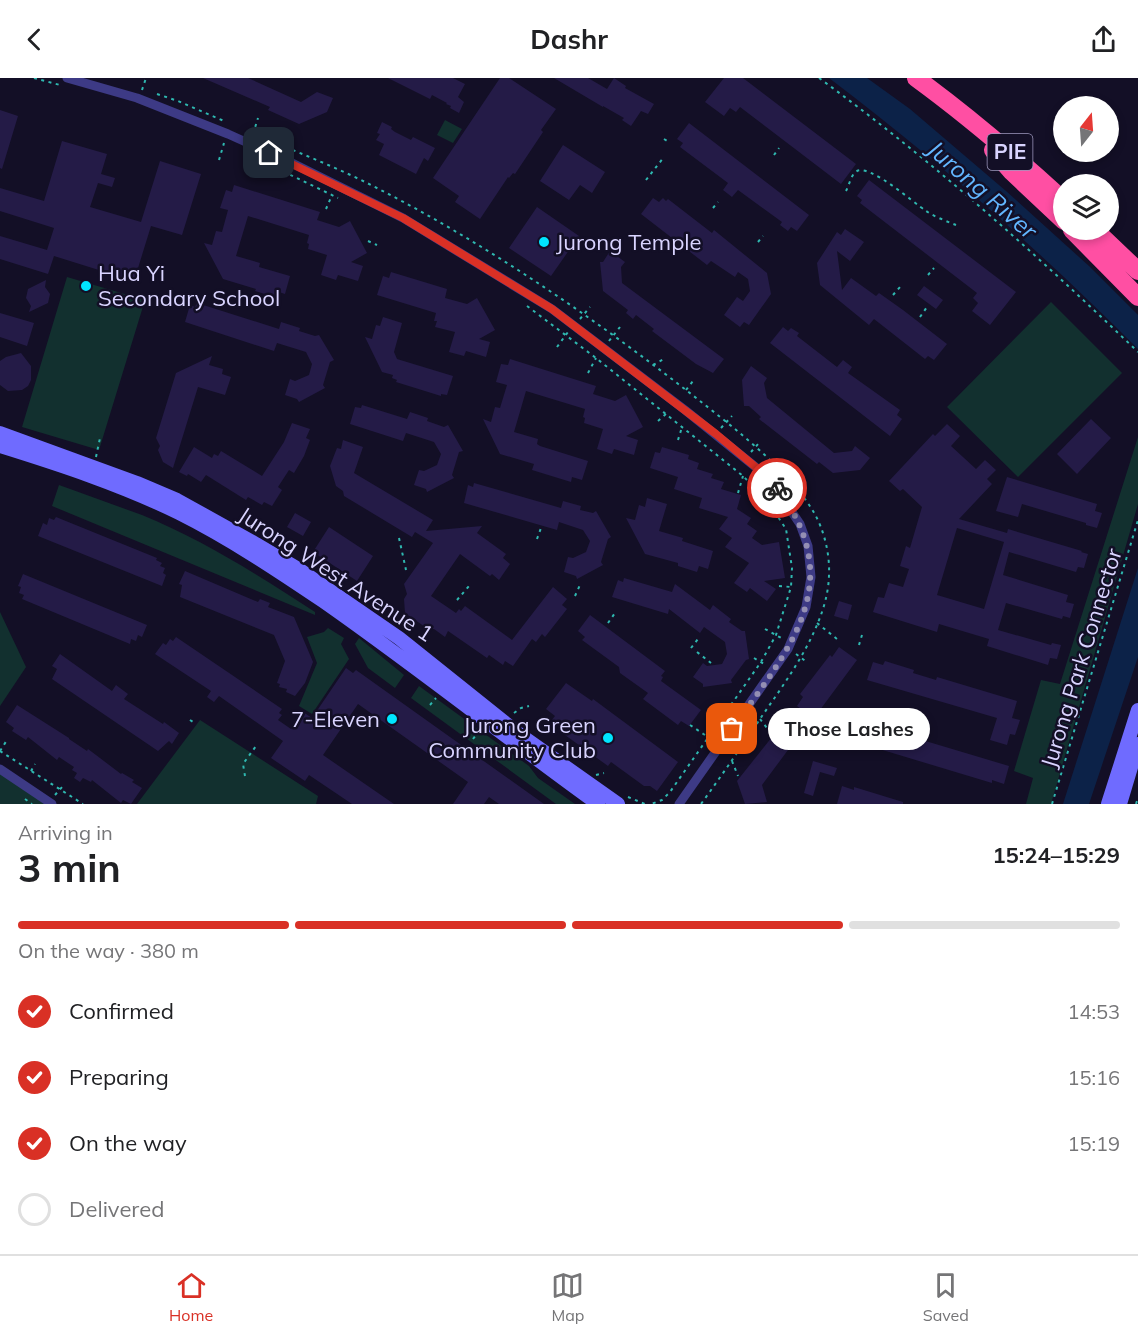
<!DOCTYPE html>
<html lang="en">
<head>
<meta charset="utf-8">
<style>
	body { margin:0; font-family:Mulish,sans-serif; background:#f6f6f6; color:#202124; height:100vh; display:flex; flex-direction:column; font-size:22px; white-space:nowrap }
	* { box-sizing:border-box; margin:0 }
	p { font-size:20px; color:#757577 }
	.icon { flex:none; width:33px; height:33px; fill:none; stroke:currentColor; stroke-width:2; stroke-linecap:round; stroke-linejoin:round }
	.map { position:relative; height:726px; overflow:hidden }
	.sheet { display:flex; flex-direction:column; background:#fff; flex:1 }
	.sheet>* { flex:none }
	.needle { width:39px; rotate:17deg }
	.buttons { position:absolute; left:1053px; top:18px; display:grid; gap:12px }
	.buttons a { display:grid; place-items:center; width:66px; height:66px; border-radius:50%; background:#fff; box-shadow:0 3px 9px #0003; font-size:30px }
	.pin { position:absolute; display:grid; place-items:center; width:51px; height:51px; color:#fff; margin:-26px; border-radius:12px; box-shadow:0 3px 9px #0006 }
	.courier { position:absolute; display:grid; place-items:center; width:60px; height:60px; margin:-30px; border:4px solid #d93025; border-radius:50%; background:#fff; color:#222; box-shadow:0 2px 8px #0007 }
	.bubble { position:absolute; height:42px; border-radius:21px; background:#fff; box-shadow:0 3px 9px #0003; font-size:20px; font-weight:700; line-height:42px; text-align:center }
	.overview em { font-style:normal; font-weight:700 }
	.overview div { display:flex; flex-direction:column-reverse }
	.overview { display:flex; align-items:center; justify-content:space-between; height:102px; padding:0 18px }
	h1 { font-size:39px; font-weight:700; line-height:45px }
	.bar { display:grid; grid-template-columns:repeat(4,1fr); gap:9px 6px; align-content:center; height:72px; padding:0 18px }
	.bar i { height:8px; border-radius:4px; background:#e0e0e0 }
	.bar .current { background:#d93025 }
	.bar p { grid-column:span 4 }
	ol { padding:0 18px; list-style:none }
	li { display:flex; align-items:center; gap:18px; height:66px }
	li p { margin-inline-start:auto }
	li .icon { padding:6px; border-radius:50%; background:#d93025; color:#fff; stroke-width:4 }
	li:last-child { color:#757577 }
	li i { width:33px; height:33px; border:3px solid #e0e0e0; border-radius:50% }
	header { display:flex; justify-content:space-between; align-items:center; height:78px; padding:0 18px; background:#fff; font-size:27px; font-weight:700 }
	.menu { display:flex; justify-content:space-around; align-items:center; height:84px; border-top:2px solid #e0e0e0; background:#fff; font-size:16px; color:#757577 }
	.menu a { display:grid; justify-items:center; gap:3px }
	.menu .current { color:#d93025 }
	.map>svg:first-child { display:block }
</style>
</head>
<body>
<header><svg class="icon" aria-label="back" viewBox="0 0 24 24"><path d="M15 5l-7 7 7 7"/></svg>Dashr<svg class="icon" aria-label="share" viewBox="0 0 24 24"><path d="M12 15V3M7 8l5-5 5 5M5 13v7h14v-7"/></svg></header>
<div class="map">
<svg width="1138" height="726" viewBox="0 0 1138 726">
	<rect width="100%" height="100%" fill="#130f26"/>
	<path fill="#12302f" d="M445,42L462,51L453,65L437,57Z
		M67,199L145,222L99,372L22,349Z
		M1051,224L1122,295L1018,399L947,329Z
		M1138,359V426L1051,726H1026L1033,700L1014,693L1041,602L1060,606Z
		M59,407C87,417 114,427 142,437C203,462 260,498 315,534V537L52,428Z
		M0,534L26,589L0,628Z
		M328,550L344,560L341,566L349,581L312,636L299,628L317,585L307,559L324,554Z
		M359,560L404,597L395,610L368,590L355,566Z
		M419,608L529,688L538,700L575,726H556L411,620Z
		M200,642L318,718L316,726H137Z
		M0,695L45,726H0Z"/>
	<path fill="#0c2248" d="M829,0H867L910,31L1006,113L1089,188L1138,237V271C1041,174 939,83 829,0Z
		M1138,490V579L1089,726H1063Z"/>
	<path fill="#241b47" fill-rule="evenodd" d="M203,0H248L301,24L317,14L333,20L327,34L299,46L268,32L270,29Z
		M388,0H453L465,6L458,19L464,24L459,35L450,30L451,28L446,26L447,25L432,17L430,21Z
		M500,0H509L556,31L541,52L543,54L515,96L513,95L509,100L508,99L480,141L455,124L459,118L433,100Z
		M554,0H588L607,11L614,0L626,8L625,10L654,26L648,36L641,33L631,48L622,42L624,40L603,28V29Z
		M724,0H743L856,86L841,106L740,29L736,34L730,30L724,38L705,24Z
		M0,32L18,38L2,91L0,90Z
		M382,44L392,49L391,51L395,54L411,62L413,59L435,70L428,83L424,80L416,96L379,77L384,66L376,62L380,56L377,55Z
		M689,45L809,137L797,153L791,149L788,153L780,147L782,144L738,112L732,119L723,112L728,105L680,69L683,65L677,61Z
		M62,63L107,76L101,96L115,100L112,109L98,105L90,129L141,144L160,83L201,96L182,157L151,148L134,203L54,178L48,196L0,181V158L47,172L54,150L0,133V110L44,123Z
		M563,67L605,94L592,115L580,107L569,122L540,103Z
		M869,102L1016,214L990,247L972,233L978,225L973,220L977,215L860,125L862,122L857,118Z
		M234,107L320,134L317,142L339,149L350,143L367,175L351,184L363,188L358,203L338,197L336,202L321,197L327,177L308,171L309,166L307,165L309,157L248,138L236,178L260,185L259,189L290,198L285,216L276,213L275,219L255,213L256,211L223,201L204,165L212,167L216,153L222,154L228,132L220,130L226,112L232,114Z
		M653,120L659,124L663,120L666,123L668,121L712,155L714,152L767,195L771,216L749,247L744,244L740,249L724,237L737,219L743,223L750,213L748,201L738,194L735,199L711,183L707,187L641,136Z
		M537,129L579,158L551,198L509,170Z
		M845,151L864,164L850,183L837,173L842,212L851,200L876,218L879,215L903,232L947,266L934,282L928,278L925,281L874,241L869,247L820,207L817,185L837,154L841,157Z
		M610,173L625,184L621,189L622,205L724,281L713,295L696,286L652,253L654,251L636,237L633,241L626,235L628,232L603,213L600,184H603Z
		M391,194L447,211L445,220L467,226L477,220L495,252L479,261L490,264L486,279L466,273L464,278L449,274L455,254L435,249L437,243H434L436,235L377,217L383,198L389,200Z
		M46,202L45,209L50,216L48,225L29,234L31,228L26,220L28,211Z
		M924,208L943,222L936,231L917,217Z
		M197,225L279,251L281,244L300,250L299,253L315,258L319,257L334,282L330,284L323,307L325,310L299,324L297,321L285,317L290,301L295,303L309,297L312,286L306,274L277,265L274,273L185,244L190,227L195,229Z
		M0,235L34,245L27,268L0,259Z
		M383,239L402,245L394,274L397,281L453,298L447,317L441,316V318L396,304L397,302L392,300L393,297L382,294L365,259L372,261L376,247L380,248Z
		M783,249L788,253L791,250L799,255L797,258L837,289L843,282L852,289L848,295L900,332L897,337L902,341L890,358L770,265Z
		M21,275L31,288V302L28,308L22,312L8,313L0,307V283L6,279Z
		M212,278L209,287L223,291L222,296L231,299L225,317L198,309L173,390L163,384L158,372L160,368L156,360L176,295Z
		M510,281L596,308L593,316L615,323L626,317L643,349L626,358L638,362L634,377L614,371L612,376L597,371L603,351L584,345L585,340L583,339L585,331L526,313L514,354L538,361L537,366L540,368L588,383L582,402L572,399L571,404L532,392L534,386L500,376L483,341L491,344L495,329L500,330L507,307L496,304L501,286L508,287Z
		M751,288L767,300L764,305L767,320L834,375L852,373L855,368L870,380L860,392L833,395L819,384L817,386L759,341L761,339L749,328H744L742,302Z
		M362,327L407,341L410,334L428,340L427,343L444,349L448,347L463,373L459,374L452,397L454,400L427,414L426,411L414,407L419,392L424,393L437,387L441,376L434,364L406,355L403,363L350,346L355,329L361,330Z
		M1091,341L1111,360L1077,396L1057,376Z
		M292,345L310,351L306,360L310,362L304,378L294,395L289,392L278,409L282,412L272,428L264,424L262,427L248,419L246,422L206,397L201,404L188,396L187,398L179,394L194,369L212,380L214,376L218,378L221,373L262,398L284,364Z
		M947,346L960,358L951,368L976,391L985,382L996,392L987,401L992,406L959,441L1007,455L1008,451L1082,473L1081,474L1088,476L1084,490L1078,489L1076,494L1009,474L1003,497L1068,517L1066,524L1074,526L1070,540L1063,538L1062,541L1006,525L998,552L1051,567L1052,565L1061,567L1057,581L1050,580L1048,587L987,568L989,561L939,546L937,554L873,534L878,519L884,520L889,505L903,509L909,491L900,488L906,468L910,470L922,429L903,411L900,413L889,403L933,356L935,358ZM957,450L1004,464L984,531L937,517Z
		M343,362L363,369L354,395L433,442L426,453L482,448L477,455L506,476L503,480L510,486L499,502L492,496L490,498L460,476L431,518L456,535L459,531L461,533L465,528L512,562L553,509L567,521L562,527L567,531L545,559L542,556L536,564L532,561L513,588L505,583L503,587L489,577L487,580L448,553L445,559L434,551H428L405,535L404,521L407,516L404,506L433,465L415,454L412,459L344,418L343,413L336,408L330,388L337,370L341,371Z
		M662,369L689,377L688,381L699,385L697,391L713,396L711,400L724,404L721,411L741,417L737,431L751,440L747,446L757,453L752,460L762,467L779,464L785,500L764,503L776,511L767,523L750,510L747,514L734,505L749,485L725,469L732,460L719,451L728,439L699,430L702,420L674,411L678,399L650,390L655,374L660,375Z
		M1007,399L1097,426L1095,433L1102,435L1097,450L1086,447V445L1022,426L1018,439L996,433Z
		M474,405L561,430L563,423L581,428L580,432L593,435L596,433L611,459L608,461L601,484L603,487L577,501L576,498L564,494L568,479L573,480L586,474L590,463L583,452L559,444L557,452L464,425L468,407L473,409Z
		M647,420L667,426L659,453L683,460L682,463L713,473L708,491L699,488L697,494L678,488V485L645,476L626,440L635,442L639,427L645,429Z
		M295,435L311,444L303,458L287,449Z
		M56,439L157,480L156,482L162,485L160,488L165,490L163,495L166,497L162,508L38,458L43,445L47,447L49,440L54,442Z
		M329,449L373,478L357,503L313,474Z
		M185,493L258,524L260,521L270,525L268,529L294,539L313,584L305,605L295,618L286,614L287,611L279,609L280,606L277,605L285,583L274,557L180,519L182,507L179,506Z
		M23,496L147,547L142,559L138,557L136,563L131,561L130,566L22,521L24,517L19,515L21,509L18,508Z
		M624,500L672,514L675,506L710,532L713,527L731,541L729,544L742,553H745L749,581L746,582L731,602L732,605L703,609V606L693,599L703,585L707,588L722,586L727,576L725,564L704,549L700,555L669,531L668,536L612,519L618,502L623,504Z
		M839,523L852,527L848,542L834,538Z
		M590,537L665,593L661,598L663,599L661,603L701,632L689,648L681,643L678,647L643,621L648,615L620,595L619,589L582,562L585,559L578,553Z
		M176,559L282,631L279,635L282,637L278,642L291,651L303,634L312,640L346,590L353,595L356,592L544,726H499L489,719L484,726H453L468,704L358,626L323,677L394,726H352L309,697L305,703L271,680L283,663L219,618L214,624L207,619L211,613L155,576L163,565L166,567L170,561L173,563Z
		M839,569L857,582L814,640L797,628L803,619L800,616L830,577L832,579Z
		M60,576L112,613L116,607L128,616L124,621L163,646L164,644L179,655L172,666L169,663L158,673L52,601L57,591L52,588Z
		M885,583L914,592L913,595L936,602L937,599L1017,623L1012,640L1020,642L1015,657L1010,656L1007,667L990,662L997,640L867,602L873,584L883,587Z
		M566,605L592,623L593,621L678,684L657,713L650,708H644L611,684L608,688L565,657L568,654L551,643L555,638L546,631Z
		M17,627L69,660V661L87,673L88,671L96,677L121,696L122,695L134,702L132,704L142,710L131,726L123,722L121,725L92,702L91,704L83,700L80,704L74,700L77,695L72,692L74,689L59,679L57,682L28,659L26,662L12,653L14,650L6,644Z
		M862,644L1009,688L1004,706L992,702V705L866,667L867,664L857,661Z
		M772,659L788,672L762,707L767,724L745,726L737,703Z
		M813,683L837,690L834,698L820,694L813,718L804,715Z
		M842,708L854,712V709L903,724V726H837Z"/>
	<g fill="none" stroke-linecap="round" stroke-linejoin="round">
		<path stroke="#2fb8b0" stroke-width="2" stroke-dasharray="3 4.5" stroke-linecap="butt" d="M34,0L60,7
			M819,0C933,83 1037,177 1138,274
			M142,12L146,0
			M157,16L178,23L224,43
			M251,55C292,72 334,88 373,108C487,166 600,244 700,323C738,353 788,392 813,433C824,451 830,476 829,497C828,546 789,599 762,638C742,668 722,697 701,726
			M253,56L258,40
			M664,61L669,64
			M774,77L779,70
			M219,82L224,65
			M270,87L338,120
			M646,102L664,79
			M846,113C849,108 851,96 857,93C870,86 914,125 926,133C935,139 946,143 956,147
			M713,130L718,124
			M326,131L332,117
			M368,163L377,167
			M758,164L763,158
			M928,197L934,190
			M893,217L900,209
			M527,228L596,280L743,398L767,422L786,451L792,490L791,509L776,557L761,584L670,714L662,722L651,726
			M920,239L927,229
			M580,241L590,229
			M609,263L620,249
			M557,269L568,254
			M653,287L664,281
			M588,295L596,280
			M686,312L693,303
			M658,343L666,336
			M721,350L732,338
			M678,362L682,349
			M751,374L759,365
			M96,379L100,360
			M738,415L743,398
			M399,460L406,492
			M537,461L541,450
			M779,508L791,509
			M575,518L580,507
			M457,522L469,508
			M608,545L615,535
			M817,545L837,561
			M765,551L783,561
			M859,567L862,557
			M691,570L698,561
			M697,574L711,585
			M796,576L808,585
			M754,580L766,587
			M430,627L436,620
			M514,635L521,630L529,628
			M760,641L767,650
			M190,642L196,646
			M690,647L708,659
			M473,661L479,653
			M0,673L83,726
			M0,673L7,662
			M732,683L738,698
			M31,693L35,686
			M596,697L604,695
			M245,698L243,686L256,668
			M55,717L63,708
			M628,719L645,726
			M25,721L32,726
			M1052,726L1138,442
			M1136,726L1138,720"/>
		<path stroke="#3d3a85" stroke-width="9" d="M67,0L137,20L228,56L290,84L403,140L552,231L685,332L758,391L773,406L800,446L808,468L811,499L806,529L788,571L679,726
			M0,691L52,726"/>
		<path stroke="#6f6bff" stroke-width="14" d="M0,355L137,405L177,422L256,466L300,492L399,560L519,656L618,726
			M0,368C61,387 122,407 179,435C229,460 277,492 323,523C416,588 505,659 598,726
			M1108,726L1138,632
			M1120,726L1138,666"/>
		<path stroke="#ff4fa3" stroke-width="18" d="M916,0C968,38 1016,79 1064,123
			M993,72L1012,94L1064,143
			M1072,152L1138,219
			M1095,152L1138,193"/>
	</g>
	<g fill="none" stroke-linecap="round" stroke-linejoin="round">
		<path stroke="#948fb3" stroke-width="6" stroke-dasharray="0 10.8" d="M732,651C790,570 849,505 777,410"/>
		<path stroke="#d93025" stroke-width="8" d="M269,75L403,140L552,231L716,356L758,391L777,410"/>
	</g>
	<g fill="#00e5ff" stroke="#130f26" stroke-width="2">
		<circle cx="544" cy="164" r="6"/>
		<circle cx="86" cy="208" r="6"/>
		<circle cx="392" cy="641" r="6"/>
		<circle cx="608" cy="660" r="6"/>
	</g>
	<g text-anchor="middle" stroke-width="5" stroke-linejoin="round" paint-order="stroke">
		<rect fill="#130f26" stroke="#9e99be" stroke-width="1.5" x="987.5" y="56" width="45" height="36" rx="4.5"/>
		<g font-size="21" font-weight="bold" fill="#d9d4ff">
			<text x="1010" y="81">PIE</text>
		</g>
		<g font-size="22" fill="#d9d4ff" stroke="#130f26" text-anchor="start">
			<text x="556" y="172">Jurong Temple</text>
			<text x="98" y="203">Hua Yi<tspan x="98" dy="25">Secondary School</tspan></text>
			<text x="380" y="649" text-anchor="end">7-Eleven</text>
			<text x="596" y="655" text-anchor="end">Jurong Green<tspan x="596" dy="25">Community Club</tspan></text>
		</g>
		<g font-size="22" fill="#d9d4ff" stroke="#130f26">
			<text transform="translate(336 496) rotate(33)" y="8">Jurong West Avenue 1</text>
			<text transform="translate(1081 580) rotate(-73)" y="8">Jurong Park Connector</text>
		</g>
		<g font-size="24" font-style="italic" fill="#62b6ff" stroke="#130f26">
			<text transform="translate(982 112) rotate(41)" y="8">Jurong River</text>
		</g>
	</g>
</svg>
<div class="buttons">
<a><svg class="needle" viewBox="-14 -14 28 28"><path d="M0-13l5 13h-10z" fill="#e53935"/><path d="M0 13l5-13h-10z" fill="#757577"/></svg></a>
<a><svg class="icon" aria-label="layers" viewBox="0 0 24 24"><path d="M12 4l9 5-9 5-9-5zM3 14l9 5 9-5"/></svg></a>
</div>
<div class="pin" style="left:732px;top:651px;background:#ea580c"><svg class="icon" aria-label="bag" viewBox="0 0 24 24"><path d="M5 8h14l-1 12H6zM9 8a3 3 0 0 1 6 0"/></svg></div>
<div class="pin" style="left:269px;top:75px;background:#1f2937"><svg class="icon" aria-label="home" viewBox="0 0 24 24"><path d="M3 11l9-7 9 7M6 9v11h12V9"/></svg></div>
<div class="courier" style="left:777px;top:410px"><svg class="icon" aria-label="bike" viewBox="0 0 24 24"><circle cx="6" cy="16" r="4"/><circle cx="18" cy="16" r="4"/><path d="M6 16l4-8h5l3 8M10 8l3 8H6M13 5h3"/></svg></div>
<div class="bubble" style="left:768px;top:630px;width:162px">Those Lashes</div>
</div>
<section class="sheet">
<div class="overview"><div><h1>3 min</h1><p>Arriving in</p></div><em>15:24–15:29</em></div>
<div class="bar"><i class="current"></i><i class="current"></i><i class="current"></i><i></i><p>On the way · 380 m</p></div>
<ol>
<li><svg class="icon" aria-label="check" viewBox="0 0 24 24"><path d="M5 12l5 5 9-10"/></svg>Confirmed<p>14:53</p></li>
<li><svg class="icon" aria-label="check" viewBox="0 0 24 24"><path d="M5 12l5 5 9-10"/></svg>Preparing<p>15:16</p></li>
<li><svg class="icon" aria-label="check" viewBox="0 0 24 24"><path d="M5 12l5 5 9-10"/></svg>On the way<p>15:19</p></li>
<li><i></i>Delivered</li>
</ol>
</section>
<nav class="menu">
<a class="current"><svg class="icon" aria-label="home" viewBox="0 0 24 24"><path d="M3 11l9-7 9 7M6 9v11h12V9"/></svg>Home</a>
<a><svg class="icon" aria-label="map" viewBox="0 0 24 24"><path d="M3 6l6-2 6 2 6-2v14l-6 2-6-2-6 2zM9 4v14M15 6v14"/></svg>Map</a>
<a><svg class="icon" aria-label="saved" viewBox="0 0 24 24"><path d="M7 4h10v16l-5-4-5 4z"/></svg>Saved</a>
</nav>
</body>
</html>
